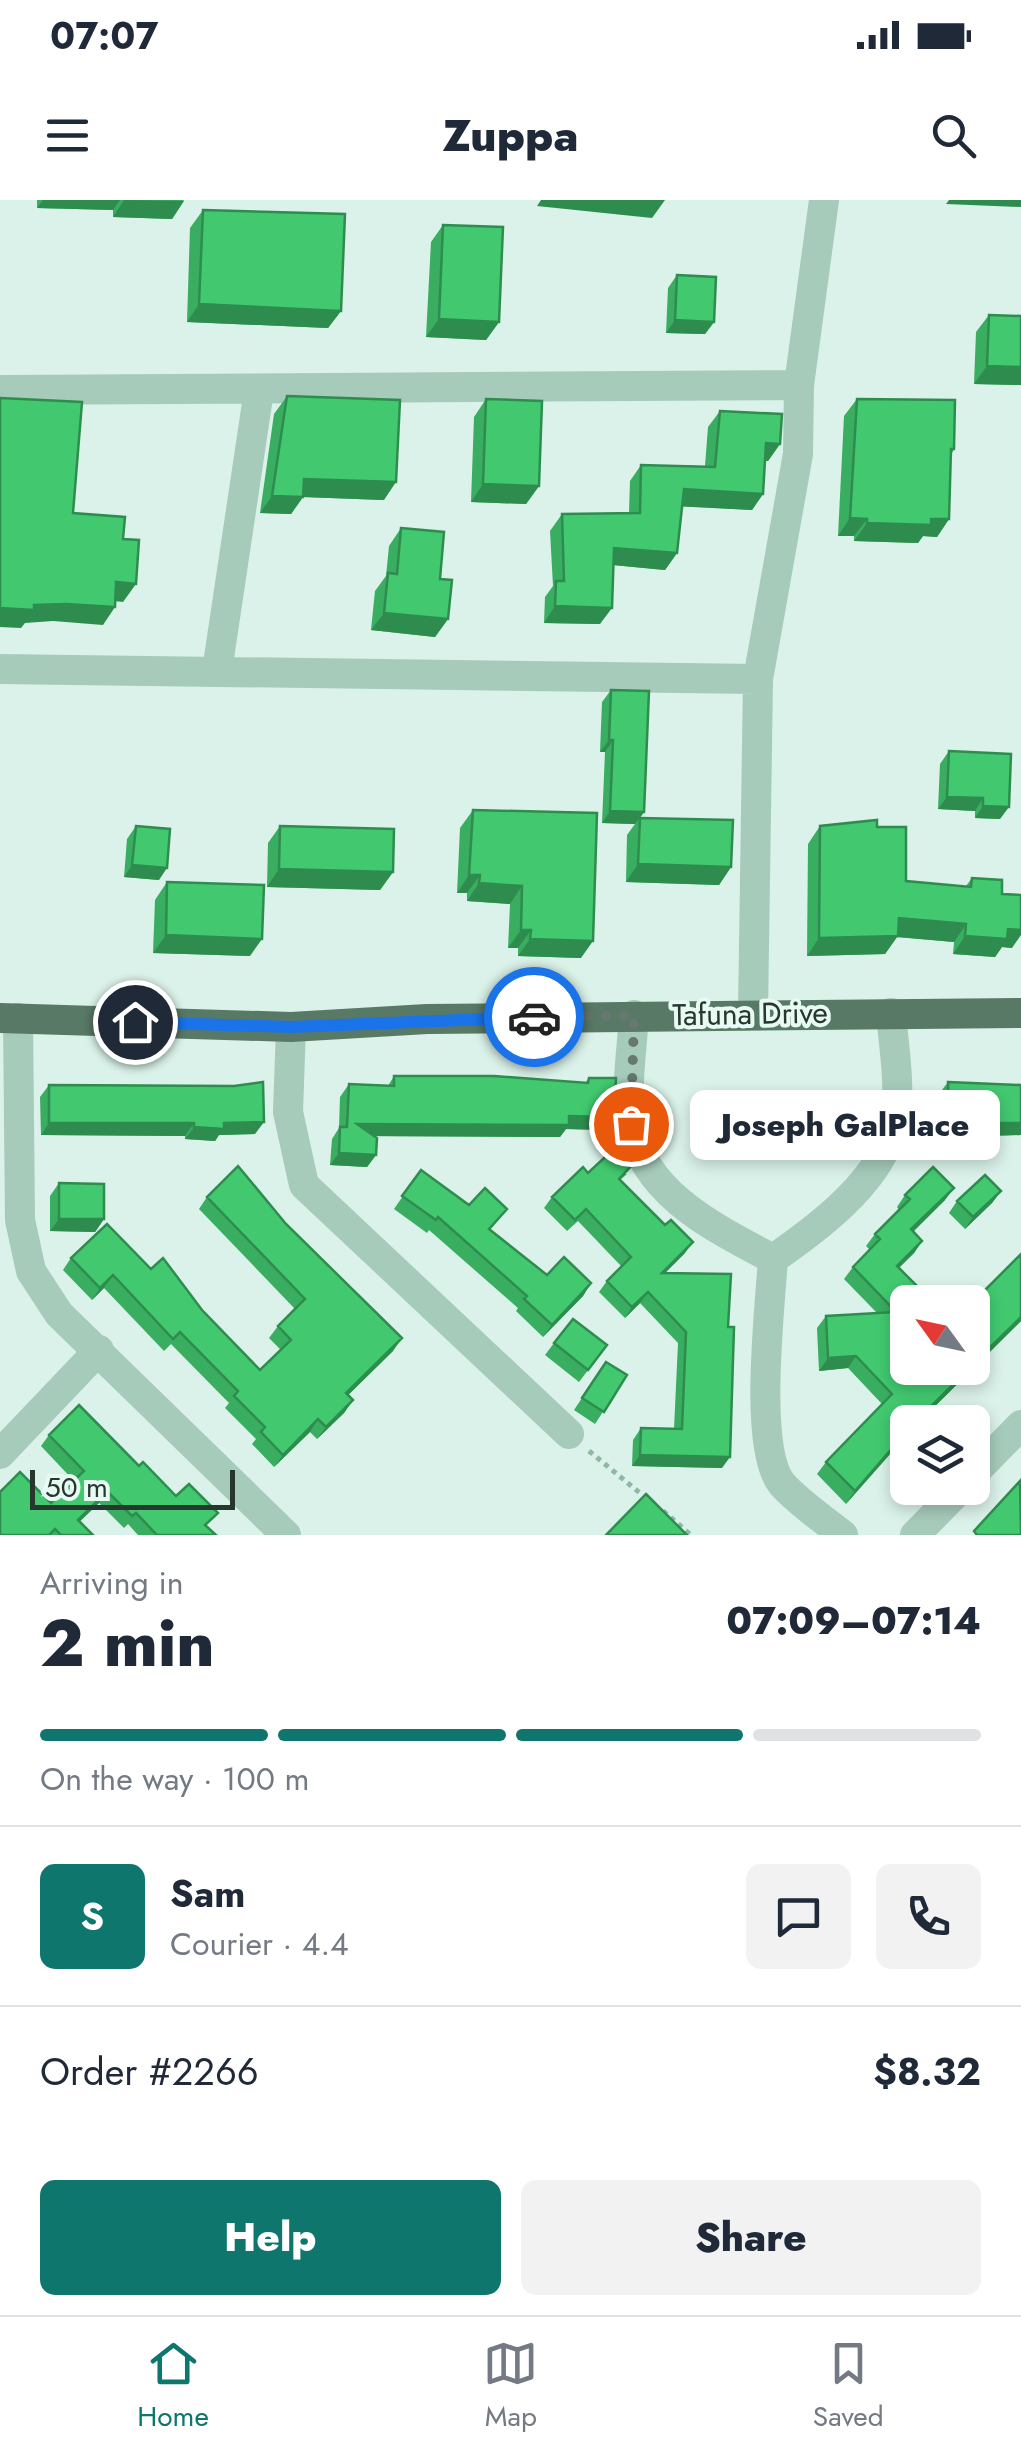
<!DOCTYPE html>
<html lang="en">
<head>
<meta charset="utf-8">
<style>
	body { margin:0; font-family:Jost,sans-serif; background:#f2f2f3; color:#1f2937; height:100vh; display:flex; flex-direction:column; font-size:38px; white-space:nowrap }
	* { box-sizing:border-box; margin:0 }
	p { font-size:32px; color:#747a83 }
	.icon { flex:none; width:55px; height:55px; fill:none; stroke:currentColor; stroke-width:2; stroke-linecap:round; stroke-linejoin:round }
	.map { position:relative; height:1335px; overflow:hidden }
	.sheet { display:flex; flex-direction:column; background:#fff; flex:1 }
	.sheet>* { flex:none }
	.needle { width:65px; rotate:303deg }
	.controls { position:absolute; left:890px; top:1085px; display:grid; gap:20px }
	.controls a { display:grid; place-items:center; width:100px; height:100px; border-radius:15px; background:#fff; box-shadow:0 5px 15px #0003; font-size:50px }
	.scale { position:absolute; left:30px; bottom:25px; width:205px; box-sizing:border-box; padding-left:10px; border:5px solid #27372e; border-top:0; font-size:28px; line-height:35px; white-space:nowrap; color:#27372e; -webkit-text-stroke:8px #e7faf3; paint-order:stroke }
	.pin { position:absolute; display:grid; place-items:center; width:85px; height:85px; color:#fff; margin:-42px; border:5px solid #fff; border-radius:50%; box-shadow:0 2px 10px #0007 }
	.courier { position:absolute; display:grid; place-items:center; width:100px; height:100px; margin:-50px; border:8px solid #1a73e8; border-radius:50%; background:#fff; color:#222; box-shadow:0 2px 12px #0007 }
	.bubble { position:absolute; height:70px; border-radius:15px; background:#fff; box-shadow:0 5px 15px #0003; font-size:32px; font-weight:800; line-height:70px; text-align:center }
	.overview em { font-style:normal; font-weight:800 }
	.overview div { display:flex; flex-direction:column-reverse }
	.overview { display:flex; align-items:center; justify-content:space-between; height:170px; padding:0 40px }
	h1 { font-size:65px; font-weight:800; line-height:75px }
	.bar { display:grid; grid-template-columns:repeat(4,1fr); gap:15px 10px; align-content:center; height:120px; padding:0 40px }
	.bar i { height:12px; border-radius:8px; background:#e0e1e3 }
	.bar .on { background:#0f766e }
	.bar p { grid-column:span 4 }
	.line { display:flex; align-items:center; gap:25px; padding:0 40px; border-top:2px solid #e0e1e3 }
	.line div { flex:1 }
	.round { display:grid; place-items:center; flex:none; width:105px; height:105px; border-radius:15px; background:#f2f2f3 }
	.primary-button { display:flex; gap:20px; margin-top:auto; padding:20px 40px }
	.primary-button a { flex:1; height:115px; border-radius:15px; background:#0f766e; color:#fff; font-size:40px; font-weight:800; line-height:115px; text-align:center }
	.primary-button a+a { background:#f2f2f3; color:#1f2937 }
	.status { display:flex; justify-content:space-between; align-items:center; height:70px; padding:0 50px; background:#fff; direction:ltr }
	.status svg { height:28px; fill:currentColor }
	header { display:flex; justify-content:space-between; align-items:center; height:130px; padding:0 40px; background:#fff; font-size:45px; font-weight:800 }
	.dock { display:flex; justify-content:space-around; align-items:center; height:140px; border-top:2px solid #e0e1e3; background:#fff; font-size:28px; color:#747a83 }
	.dock a { display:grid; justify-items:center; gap:5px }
	.dock .on { color:#0f766e }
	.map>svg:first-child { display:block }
</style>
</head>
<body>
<div class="status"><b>07:07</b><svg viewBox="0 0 49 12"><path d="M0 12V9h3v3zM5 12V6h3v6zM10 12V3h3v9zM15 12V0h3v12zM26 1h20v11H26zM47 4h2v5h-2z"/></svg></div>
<header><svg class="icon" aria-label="menu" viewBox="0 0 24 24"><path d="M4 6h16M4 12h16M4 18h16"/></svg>Zuppa<svg class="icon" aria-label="search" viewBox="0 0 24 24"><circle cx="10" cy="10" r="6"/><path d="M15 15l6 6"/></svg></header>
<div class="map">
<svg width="1021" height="1335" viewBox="0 0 1021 1335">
	<rect width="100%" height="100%" fill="#daf2e9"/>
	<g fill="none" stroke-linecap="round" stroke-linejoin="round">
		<path stroke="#90b7a4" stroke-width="5" stroke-dasharray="5 5" stroke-linecap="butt" d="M589,1251L646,1298
			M663,1311L691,1335"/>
		<path stroke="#a6cbba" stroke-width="30" d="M0,190L799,185
			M0,469L758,479
			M217,471L259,190
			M753,813L758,479L798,254L799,185L824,0
			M634,815C632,850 625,891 631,925C644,995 717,1029 773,1059
			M18,818L20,1020L31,1071L59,1114L286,1335
			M291,827L288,912L304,985L569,1234
			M773,1059C770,1107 753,1249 782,1284C799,1303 823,1319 843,1335
			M773,1059C815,1030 873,987 890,937C904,900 894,852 891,813
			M0,1254L99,1150
			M972,1275L1021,1225
			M915,1335L961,1288"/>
		<path stroke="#587966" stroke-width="30" d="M0,818L291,827L427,819L1021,813"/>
	</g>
	<path fill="#39ad60" d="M37,0H184L172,19L113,17V10L37,8Z
		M203,10L341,111L328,128L187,122L190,28Z
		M443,25L499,122L486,140L426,137L431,42Z
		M677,75L714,122L705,134L666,133L668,88Z
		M989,115L1021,185L974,184L976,132Z
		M287,196L384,300L303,297L291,314L260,313L274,214Z
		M486,199L539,286L526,304L471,302L474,217Z
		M857,199L954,249L951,255L949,319L937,337L923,336L918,343L854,341V336H838L844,216Z
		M720,211L780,244L768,261L765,260L763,294L752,310L682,306L677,353L665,370L613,365L600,424L544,423L545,397L553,386L550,331L562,314L629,313L630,281L641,265L705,266L708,227Z
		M401,328L440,379L448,419L435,437L371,430L375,391L386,376L389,346Z
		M611,490L644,612L640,618L731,667L719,685L626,682L627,635L635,624L602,623L605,552H600L602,502Z
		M949,551L1000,619L975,618V611L938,609L940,564Z
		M473,610L581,758L518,756V748H508L510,704L467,701V693H457L460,628Z
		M136,626L159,680L124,677L127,639Z
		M280,626L393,672L380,690L267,687L268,643Z
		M820,626L877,627L906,681L966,686L972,678L1002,694L1012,748L1002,747L995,757L953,754L954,742L897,737L885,754L807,756L808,644Z
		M167,682L250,756L153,753L155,700Z
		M394,876L585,883L589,878L605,930L566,929L560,937L374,936L376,955L367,967L330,965L332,939L339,928L340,897L349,884L388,886Z
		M948,882L1021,885V935L987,936V930L941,932L939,894Z
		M49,885L255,934L219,935L215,941L185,939V936L41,935L40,897Z
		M421,970L469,1005L507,1009L490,1030L547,1075L591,1083L583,1096L543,1137L516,1111L518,1108L429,1030L427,1033L394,1009Z
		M588,973L627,974L620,980L685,1053L665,1073L731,1074L722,1268L632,1266L633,1240L641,1228L674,1229L678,1143L640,1103L625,1118L599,1092L607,1081L622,1067L578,1021L567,1031L544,1008L552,997Z
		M59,983L104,1019L95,1032L50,1031V996Z
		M1001,991L992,1003L965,1029L949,1013L957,1001Z
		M905,995L945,1000L913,1031L922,1041L914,1053L899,1068L908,1168L1021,1054V1121L919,1222H908L896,1245L846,1304L817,1274L826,1262L882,1204L848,1168L819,1171L817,1128L826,1116L877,1113L844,1079L853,1067L870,1050L866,1046L875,1034L899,1010L897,1007Z
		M207,997L393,1151L348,1195L353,1200L344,1213L317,1239L310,1232L274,1267L252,1244L256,1239L225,1208L229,1203L171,1144L164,1151L104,1088L92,1100L63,1070L71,1058L151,1069L202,1110L260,1170L281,1150L269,1138L278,1126L295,1109L199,1009Z
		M554,1143L607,1145L579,1182L545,1155Z
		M606,1162L627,1175L595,1224L574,1210Z
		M49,1235L139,1266L216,1335H138L128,1324L124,1328L99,1303L80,1321L93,1335H0L51,1303L74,1281L41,1246Z"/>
	<path fill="#2e8d4e" d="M43,0H120L113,10L37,8Z
		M124,0L184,1L172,19L113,17Z
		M541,0H665L652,18L537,6Z
		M949,0H1021V7L946,4Z
		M199,104L341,111L328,128L187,122Z
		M439,119L499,122L486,140L426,137Z
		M675,120L714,122L705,134L666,133Z
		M987,166L1021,167V185L974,184Z
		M766,243L780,244L768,261L755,260Z
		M304,279L396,282L384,300L303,297L291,314L260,313L272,296Z
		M483,284L539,286L526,304L471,302Z
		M684,289L763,294L752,310L672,306Z
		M850,318L867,319L854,336H838Z
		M931,319H949L937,337L923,336L918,343L854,341L867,323Z
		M614,348L677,353L665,370L602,364Z
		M116,382L136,384L123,402L104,400Z
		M66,404L115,407L103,425L53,421L25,423L21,428L0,427V408Z
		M555,406L612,408L600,424L544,423Z
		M384,413L448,419L435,437L371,430Z
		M609,540H613L605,552H600Z
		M947,597L983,598L975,611L938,609Z
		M983,606L1009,607L1000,619L975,618Z
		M610,611L644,612L635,624L602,623Z
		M638,664L731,667L719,685L626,682Z
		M132,665L167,668L159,680L124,677Z
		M279,669L393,672L380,690L267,687Z
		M469,675H480L467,693H457Z
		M479,683L522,686L510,704L467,701Z
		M899,718L966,724L954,742L897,737L885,754L807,756L819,738Z
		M1008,729L1021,730V735L1012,748L1002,747L995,757L953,754L965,736Z
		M521,730H531L518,748H508Z
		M166,735L262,739L250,756L153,753Z
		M530,739L593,741L581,758L518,756Z
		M569,916L614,917L605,930L566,929L560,937L349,936L357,924Z
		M996,918L987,930L941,932L949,920Z
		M264,922L255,934L219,935L215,941L185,939L194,927L224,923Z
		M49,923H194L185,936L41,935Z
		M996,923H1021V935L987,936Z
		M339,953L376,955L367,967L330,965Z
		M954,988L945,1000L903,1042L911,1029Z
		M1001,991L992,1003L965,1029L973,1017Z
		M59,1019H104L95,1032L50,1031Z
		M922,1041L914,1053L888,1078L897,1066Z
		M693,1042L685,1053L654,1084L662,1073Z
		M113,1075L104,1088L92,1100L100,1088Z
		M591,1083L583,1096L543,1137L552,1125Z
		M648,1092L640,1103L625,1118L632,1107Z
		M1021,1117V1121L919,1222H915L970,1168H972V1165Z
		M402,1138L393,1151L337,1206L346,1193Z
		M856,1156L848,1168L819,1171L828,1158Z
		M353,1200L344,1213L317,1239L326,1227Z
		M318,1219L310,1232L274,1267L283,1255Z
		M908,1230V1234L846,1304L855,1291Z
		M640,1255L730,1257L722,1268L632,1266Z
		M107,1291L99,1303L70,1331L78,1320Z"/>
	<path fill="#42c970" stroke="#2e8d4e" stroke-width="2.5" d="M203,10L345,14L341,111L199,104Z
		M443,25L503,27L499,122L439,119Z
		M677,75L716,77L714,122L675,120Z
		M989,115L1021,116V167L987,166Z
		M287,196L400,200L396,282L304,279L303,297L272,296Z
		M0,198L82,202L73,313L125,317L123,339L139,340L136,384L116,382L115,407L66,404L34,405V410L0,408Z
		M486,199L542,201L539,286L483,284Z
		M857,199L955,200L954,249H951L949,319H931V325L867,323V319L850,318Z
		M720,211L782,214L780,244L766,243L763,294L684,289L677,353L614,348L612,408L555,406L556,381H564L562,314L640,313L641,265L715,267Z
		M401,328L444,332L440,379L452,380L448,419L384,413L388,373L397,374Z
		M611,490L649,491L644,612L610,611L613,540H609Z
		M949,551L1011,554L1009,607L983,606V598L947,597Z
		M473,610L597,613L593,741L530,739L531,730H521L522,686L479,683L480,675H469Z
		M640,618L733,620L731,667L638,664Z
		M877,620V627H906V681L971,687L972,678L1002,680V694L1021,695V730L1008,729L1007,739L965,736L966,724L899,718L898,736L819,738L820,626Z
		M136,626L170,629L167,668L132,665Z
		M280,626L394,629L393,672L279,669Z
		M167,682L264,685L262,739L166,735Z
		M394,876H494L588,883L589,878H616L614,917L569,916V925L357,924L377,938L376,955L339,953L340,927H347L349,884L394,886Z
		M263,882L264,922L224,923V929L194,927V923H49V885L234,886Z
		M948,882L1021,885V923H996V918L949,920Z
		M618,945L635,962L619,979L665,1025L671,1020L693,1042L662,1073L731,1074L728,1127H734L730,1257L640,1255L641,1228L682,1229L686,1132L648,1092L632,1107L607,1081L631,1057L586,1009L575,1020L552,997L583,967L588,973Z
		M238,966L286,1024L402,1138L346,1193L353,1200L326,1227L318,1219L283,1255L261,1232L265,1227L234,1196L238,1191L180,1132L173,1139L113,1075L100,1088L71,1058L107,1024L151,1069L163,1058L202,1110L260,1170L291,1140L278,1126L305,1099L207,997Z
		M933,967L954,988L911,1029L922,1041L897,1066L933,1102H908V1168H970L915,1222H908V1230L855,1291L826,1262L892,1194L856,1156L828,1158L826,1116L896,1112L853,1067L880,1039L875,1034L910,999L905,995Z
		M421,970L469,1005L485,988L507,1009L489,1029L547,1075L564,1057L591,1083L552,1125L524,1099L527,1096L438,1017L436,1020L402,996Z
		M985,975L1001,991L973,1017L957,1001Z
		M59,983L104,984V1019H59Z
		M1021,1054V1117L972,1165V1103Z
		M573,1119L607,1145L588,1170L554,1143Z
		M606,1162L627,1175L604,1212L582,1198Z
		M79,1205L139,1266L143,1262L176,1296L189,1284L218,1313L205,1325L216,1335H157L136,1313L132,1316L107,1291L78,1320L93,1335H61L55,1329L49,1335H0V1292L20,1272L51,1303L84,1271L49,1235Z
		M1020,1281L1021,1335H977L974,1331Z
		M646,1294L687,1335H606Z"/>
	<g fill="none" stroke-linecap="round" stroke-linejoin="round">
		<path stroke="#66786f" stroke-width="10" stroke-dasharray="0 18" d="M534,817L634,816L631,924"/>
		<path stroke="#1a73e8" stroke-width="12" d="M135,822L291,827L534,817"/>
	</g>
	<g text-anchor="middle" stroke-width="8" stroke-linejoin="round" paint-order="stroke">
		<g font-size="30" fill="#27372e" stroke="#e7faf3">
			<text transform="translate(750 814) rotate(-1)" y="10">Tafuna Drive</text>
		</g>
	</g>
</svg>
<div class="controls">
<a><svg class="needle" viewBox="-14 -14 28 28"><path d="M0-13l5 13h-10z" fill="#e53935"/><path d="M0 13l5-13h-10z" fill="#747a83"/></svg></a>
<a><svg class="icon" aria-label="layers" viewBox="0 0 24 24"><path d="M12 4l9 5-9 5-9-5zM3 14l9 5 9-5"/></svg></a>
</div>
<div class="scale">50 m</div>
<div class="pin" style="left:631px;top:924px;background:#ea580c"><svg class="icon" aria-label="bag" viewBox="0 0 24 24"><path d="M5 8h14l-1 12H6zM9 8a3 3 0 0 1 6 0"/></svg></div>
<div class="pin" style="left:135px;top:822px;background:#1f2937"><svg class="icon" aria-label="home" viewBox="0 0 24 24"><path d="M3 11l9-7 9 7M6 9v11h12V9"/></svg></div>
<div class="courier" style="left:534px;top:817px"><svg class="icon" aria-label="car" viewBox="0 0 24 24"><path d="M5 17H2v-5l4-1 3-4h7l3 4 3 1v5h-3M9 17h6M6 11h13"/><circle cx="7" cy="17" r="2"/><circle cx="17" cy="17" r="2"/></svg></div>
<div class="bubble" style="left:690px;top:890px;width:310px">Joseph GalPlace</div>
</div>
<section class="sheet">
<div class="overview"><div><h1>2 min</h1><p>Arriving in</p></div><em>07:09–07:14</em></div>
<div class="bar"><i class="on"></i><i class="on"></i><i class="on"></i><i></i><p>On the way · 100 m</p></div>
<div class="line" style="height:180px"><b class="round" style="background:#0f766e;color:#fff">S</b><div><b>Sam</b><p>Courier · 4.4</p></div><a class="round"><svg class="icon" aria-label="chat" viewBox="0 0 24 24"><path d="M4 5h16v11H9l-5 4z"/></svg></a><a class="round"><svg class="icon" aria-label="phone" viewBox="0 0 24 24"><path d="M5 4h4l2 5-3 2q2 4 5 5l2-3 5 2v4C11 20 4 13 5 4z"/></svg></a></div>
<div class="line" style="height:130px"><div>Order #2266</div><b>$8.32</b></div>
<div class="primary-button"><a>Help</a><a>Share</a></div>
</section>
<nav class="dock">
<a class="on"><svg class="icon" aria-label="home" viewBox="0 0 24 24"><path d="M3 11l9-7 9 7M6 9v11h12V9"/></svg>Home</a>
<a><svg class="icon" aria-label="map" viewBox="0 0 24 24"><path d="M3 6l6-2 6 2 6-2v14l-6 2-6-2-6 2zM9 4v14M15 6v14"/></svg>Map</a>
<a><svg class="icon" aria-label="saved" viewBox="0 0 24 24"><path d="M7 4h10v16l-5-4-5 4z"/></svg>Saved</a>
</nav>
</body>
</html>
